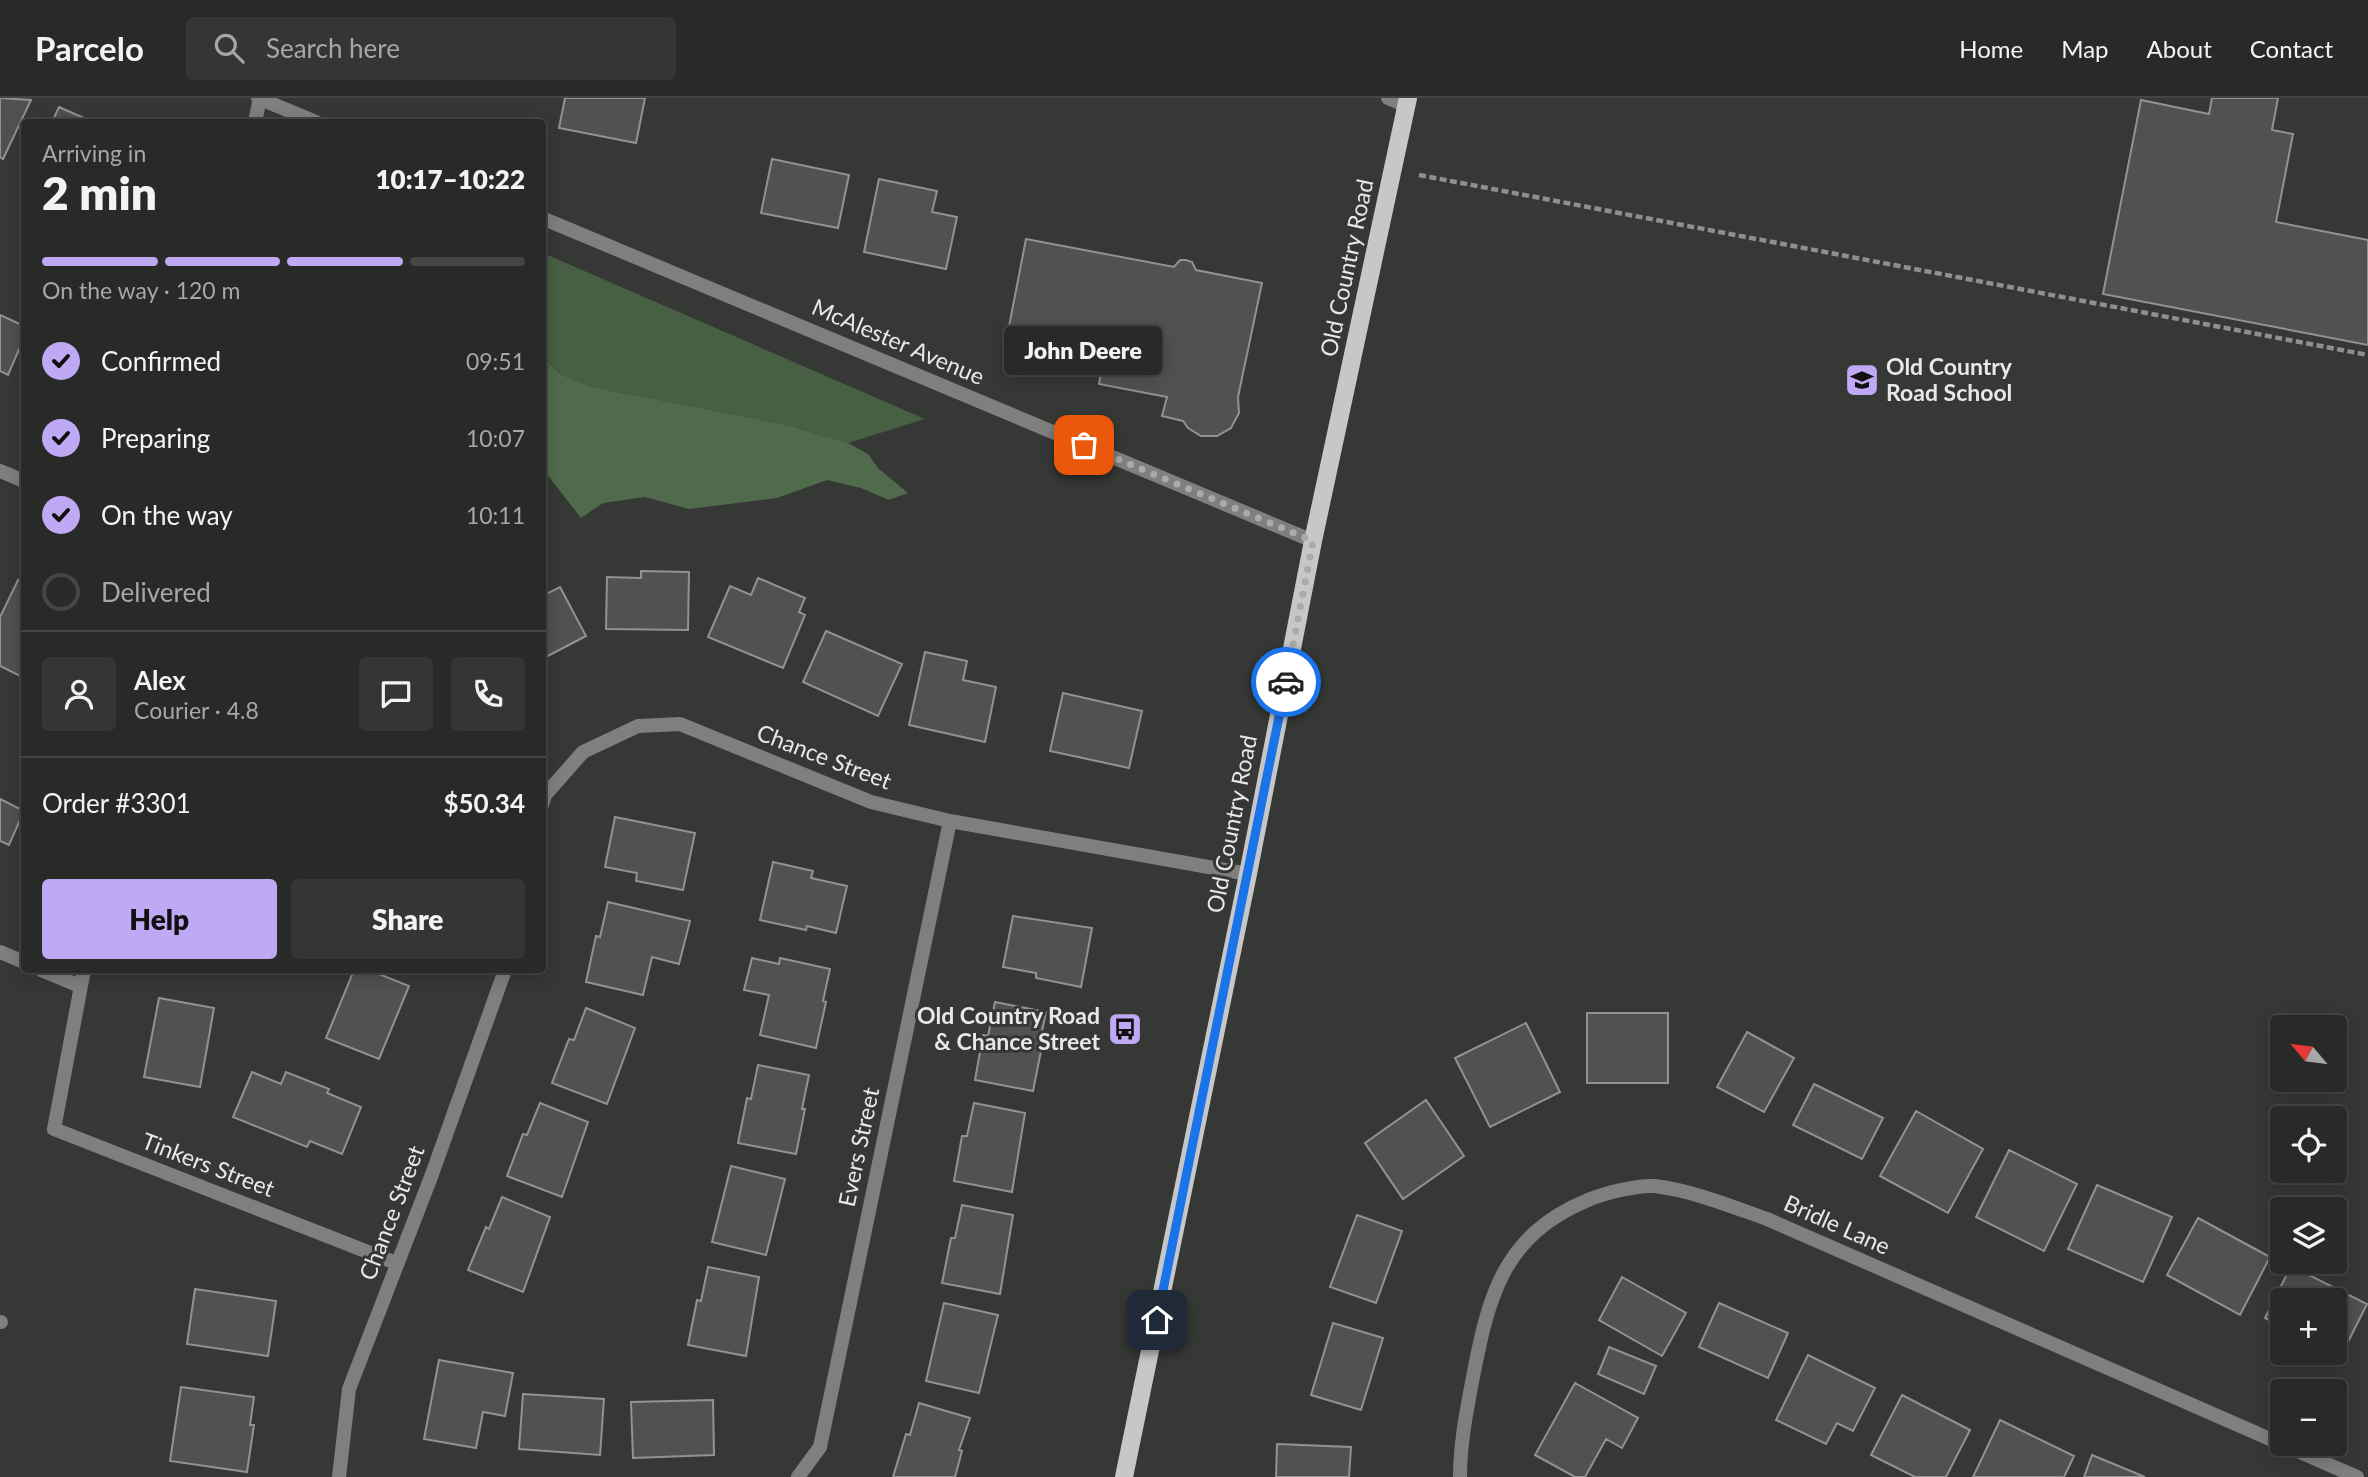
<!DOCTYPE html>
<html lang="en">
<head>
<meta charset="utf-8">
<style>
	body { margin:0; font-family:Lato,sans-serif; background:#343634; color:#f1f3f6; height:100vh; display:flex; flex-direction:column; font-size:26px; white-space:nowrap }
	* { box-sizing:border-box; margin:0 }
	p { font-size:23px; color:#a5a7a8 }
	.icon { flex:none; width:38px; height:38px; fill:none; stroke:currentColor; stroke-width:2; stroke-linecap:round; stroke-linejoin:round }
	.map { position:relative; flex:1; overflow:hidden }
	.side { position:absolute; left:21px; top:21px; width:525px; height:854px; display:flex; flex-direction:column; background:#282a28; border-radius:7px; box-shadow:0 4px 18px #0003,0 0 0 2px #444645 }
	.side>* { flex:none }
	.needle { width:46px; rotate:299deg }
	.buttons { position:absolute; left:2270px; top:917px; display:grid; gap:14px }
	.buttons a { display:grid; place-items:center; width:77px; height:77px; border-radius:7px; background:#282a28; box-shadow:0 4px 18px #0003,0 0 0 2px #444645; font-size:35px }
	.pin { position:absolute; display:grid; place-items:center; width:60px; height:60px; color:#fff; margin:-30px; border-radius:14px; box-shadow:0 4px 10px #0006 }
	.courier { position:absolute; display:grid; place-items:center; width:70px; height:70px; margin:-35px; border:5px solid #1a73e8; border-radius:50%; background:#fff; color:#222; box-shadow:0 2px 9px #0007 }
	.bubble { position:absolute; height:49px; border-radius:7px; background:#282a28; box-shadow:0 4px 18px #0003,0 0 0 2px #444645; font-size:23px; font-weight:800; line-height:49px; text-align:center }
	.headline em { font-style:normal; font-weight:800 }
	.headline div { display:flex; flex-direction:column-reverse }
	.headline { display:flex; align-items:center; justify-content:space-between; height:119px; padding:0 21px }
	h1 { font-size:46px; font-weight:800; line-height:52px }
	.bar { display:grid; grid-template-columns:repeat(4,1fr); gap:10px 7px; align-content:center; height:84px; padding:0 21px }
	.bar i { height:9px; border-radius:5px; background:#444645 }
	.bar .active { background:#bfa9f4 }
	.bar p { grid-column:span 4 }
	.line { display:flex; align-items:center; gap:18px; padding:0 21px; border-top:2px solid #444645 }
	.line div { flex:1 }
	.round { display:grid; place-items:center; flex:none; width:74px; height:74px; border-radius:7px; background:#343634 }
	ol { padding:0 21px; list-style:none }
	li { display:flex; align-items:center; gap:21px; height:77px }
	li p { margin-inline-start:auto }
	li .icon { padding:7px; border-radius:50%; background:#bfa9f4; color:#111; stroke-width:4 }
	li:last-child { color:#a5a7a8 }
	li i { width:38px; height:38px; border:4px solid #444645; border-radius:50% }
	.action { display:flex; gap:14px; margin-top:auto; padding:14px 21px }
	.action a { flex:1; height:80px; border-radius:7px; background:#bfa9f4; color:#111; font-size:28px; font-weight:800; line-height:80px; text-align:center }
	.action a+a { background:#343634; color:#f1f3f6 }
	header { display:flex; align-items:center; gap:42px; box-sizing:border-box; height:98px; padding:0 35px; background:#282a28; border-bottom:2px solid #444645 }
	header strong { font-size:33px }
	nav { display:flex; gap:38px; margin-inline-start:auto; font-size:24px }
	.search { width:490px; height:63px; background:#343634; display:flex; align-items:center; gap:18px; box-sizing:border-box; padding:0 24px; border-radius:7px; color:#a5a7a8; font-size:26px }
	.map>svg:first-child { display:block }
</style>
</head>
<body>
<header>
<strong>Parcelo</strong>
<div class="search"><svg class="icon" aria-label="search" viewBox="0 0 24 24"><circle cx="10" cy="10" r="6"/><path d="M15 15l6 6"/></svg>Search here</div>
<nav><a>Home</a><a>Map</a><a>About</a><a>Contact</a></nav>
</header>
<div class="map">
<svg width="2368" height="1379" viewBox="0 0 2368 1379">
	<rect width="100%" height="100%" fill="#363835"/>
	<path fill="#475f42" d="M543,155L925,321L848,345L783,326L592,289L560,276L543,257Z"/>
	<path fill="#506b4b" d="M542,257L560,276L592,289L783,326L848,345L868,356L878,370L908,395L889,402L861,390L827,382L777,400L689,411L645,399L603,405L581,420L543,371Z"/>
	<path fill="#50524f" stroke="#919390" stroke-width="2" d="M0,0L31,2L3,61L0,59Z
		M565,0H645L636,45L559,30Z
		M2212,0H2278L2272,32L2293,36L2276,124L2368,142V247L2103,196L2141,2L2209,16Z
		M59,9L93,24H52Z
		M772,61L849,77L838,130L761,115Z
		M879,81L937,93L932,114L957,119L946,171L864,154Z
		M1026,141L1174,169L1180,162H1186L1192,164L1196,172L1262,185L1238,299L1239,315L1231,330L1217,338H1201L1188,330L1183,323L1162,318L1167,299L1099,286L1102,269L1005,249Z
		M0,217L24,228V240L8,277L0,273Z
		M641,473L689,474L688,532L606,531L607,479L641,480Z
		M758,480L805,500L799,514L805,517L783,570L708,539L730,488L751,497Z
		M18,482L24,485V580L0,568V519Z
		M560,489L586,538L542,561V498Z
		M826,533L902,566L878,618L803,584Z
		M925,554L967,563L963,582L996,589L985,644L909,627Z
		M1063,595L1142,613L1129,670L1050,653Z
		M0,701L24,713L9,747L0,743Z
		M615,719L695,735L683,792L636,783L637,775L605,769Z
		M773,764L813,773L811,780L847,788L836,835L807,828L806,832L760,822Z
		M608,804L690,823L679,866L652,859L643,897L586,884L596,838L600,839Z
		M1013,818L1092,830L1081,889L1036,880V875L1003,869Z
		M752,860L779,866L780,860L830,871L823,903L826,904L816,950L760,937L769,897L744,892Z
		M354,872H369L409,888L379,961L326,940Z
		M159,900L214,910L200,989L144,979Z
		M995,904L1046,914L1039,948H1042L1033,993L975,982L983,937L988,938Z
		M586,910L635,930L607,1006L552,985L569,941L574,942Z
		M1587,915H1668V985H1587Z
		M1526,925L1560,994L1490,1029L1455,960Z
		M1747,934L1794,960L1764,1014L1717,989Z
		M758,967L809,977L802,1011H805L796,1056L738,1045L747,1000L751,1001Z
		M252,974L281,986L286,974L329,991L327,995L361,1009L342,1056L310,1043L307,1049L233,1019Z
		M1814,986L1883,1020L1862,1061L1793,1027Z
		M1426,1002L1464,1058L1403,1101L1365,1045Z
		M540,1005L588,1024L562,1099L507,1078L523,1036L527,1037Z
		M974,1005L1025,1015L1012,1094L954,1083L962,1038H967Z
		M1916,1013L1983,1051L1948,1115L1880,1078Z
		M2009,1052L2077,1086L2044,1153L1976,1119Z
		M731,1068L785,1081L766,1157L712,1144Z
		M2097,1087L2172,1119L2143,1184L2068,1151Z
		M502,1099L550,1119L523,1194L468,1172L486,1129L489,1131Z
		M962,1107L1013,1117L1000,1196L942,1185L951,1140H955Z
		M1357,1117L1402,1133L1376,1205L1330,1189Z
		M2198,1120L2270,1159L2240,1217L2167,1177Z
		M2291,1168L2367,1206L2341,1258L2333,1255L2334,1202H2282V1229L2265,1220Z
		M708,1169L759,1179L746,1258L688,1247L697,1202L701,1203Z
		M1622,1179L1686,1215L1662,1258L1599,1222Z
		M195,1191L276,1203L268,1258L187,1246Z
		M944,1205L998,1217L979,1295L926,1283Z
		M1719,1205L1788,1235L1768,1280L1699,1249Z
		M1333,1225L1383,1240L1361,1312L1311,1297Z
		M1609,1249L1656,1268L1644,1296L1598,1276Z
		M1808,1257L1875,1290L1853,1333L1837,1325L1826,1346L1776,1322Z
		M439,1262L513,1275L505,1318L483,1314L476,1350L424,1341Z
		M1575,1285L1638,1320L1622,1350L1606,1341L1585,1379H1575L1535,1357Z
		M181,1289L254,1299L250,1327H254L247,1374L170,1363Z
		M523,1296L604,1301L600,1357L519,1351Z
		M1902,1297L1970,1332L1946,1379H1915L1871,1357Z
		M713,1302L714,1357L633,1360L631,1304Z
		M919,1305L970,1320L959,1352L962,1353L955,1379H893L906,1336L910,1337Z
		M2000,1322L2074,1358L2064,1379H1973Z
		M1277,1346L1351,1349L1349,1379H1276Z
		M2092,1357L2145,1379H2084Z"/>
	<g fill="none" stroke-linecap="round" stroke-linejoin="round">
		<path stroke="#8e908d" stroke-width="4.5" stroke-dasharray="7 3.5" stroke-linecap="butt" d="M1419,77L2368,257"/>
		<path stroke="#7f7f80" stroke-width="14" d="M258,0L316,24
			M1388,0L1407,8
			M255,24L260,0
			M542,120L1313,443
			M0,373L24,383
			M542,707L545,697L583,654L638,628L680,626L871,704L950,723L1248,776
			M0,854L24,864
			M41,872L80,888
			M84,872L54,1031L396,1165
			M0,1224H1
			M339,1379L349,1291L431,1079L505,872
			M798,1379L820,1349L950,723
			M1460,1379C1460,1347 1466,1316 1472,1284C1488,1201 1501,1138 1588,1102C1605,1095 1636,1087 1655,1088C1694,1093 1730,1108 1767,1121L2357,1379"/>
		<path stroke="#c7c6c9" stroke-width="18" d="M1124,1379L1248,776L1313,443L1408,0"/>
	</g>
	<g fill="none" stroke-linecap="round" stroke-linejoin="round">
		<path stroke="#a9aba9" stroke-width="7" stroke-dasharray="0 12.6" d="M1084,347L1313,443L1286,584"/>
		<path stroke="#1a73e8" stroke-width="9" d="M1157,1222L1286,584"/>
	</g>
	<defs>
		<g id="school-square" transform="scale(1.75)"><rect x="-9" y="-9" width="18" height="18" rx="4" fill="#bfa9f4" stroke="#363835"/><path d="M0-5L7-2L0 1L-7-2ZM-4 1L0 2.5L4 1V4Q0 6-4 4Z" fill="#111"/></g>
		<g id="bus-square" transform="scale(1.75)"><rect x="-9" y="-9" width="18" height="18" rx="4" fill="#bfa9f4" stroke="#363835"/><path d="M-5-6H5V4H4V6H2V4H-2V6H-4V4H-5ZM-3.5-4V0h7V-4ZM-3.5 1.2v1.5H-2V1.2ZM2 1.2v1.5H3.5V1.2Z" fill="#111"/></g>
	</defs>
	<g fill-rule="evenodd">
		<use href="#school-square" x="1862" y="282"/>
		<use href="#bus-square" x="1125" y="931"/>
	</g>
	<g text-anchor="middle" stroke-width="6" stroke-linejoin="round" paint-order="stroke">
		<g font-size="23" fill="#e7e9e7" stroke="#363835">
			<text transform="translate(1347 170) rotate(-78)" y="8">Old Country Road</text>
			<text transform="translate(898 244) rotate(23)" y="8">McAlester Avenue</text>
			<text transform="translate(824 659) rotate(21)" y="8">Chance Street</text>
			<text transform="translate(1232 726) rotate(-79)" y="8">Old Country Road</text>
			<text transform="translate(859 1049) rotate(-78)" y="8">Evers Street</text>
			<text transform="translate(208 1067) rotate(21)" y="8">Tinkers Street</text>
			<text transform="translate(392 1115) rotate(-69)" y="8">Chance Street</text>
			<text transform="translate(1837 1127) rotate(24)" y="8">Bridle Lane</text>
		</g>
		<g font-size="23" font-weight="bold" fill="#e7e9e7" stroke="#363835" text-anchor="start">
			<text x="1886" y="277">Old Country<tspan x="1886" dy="26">Road School</tspan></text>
			<text x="1100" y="926" text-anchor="end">Old Country Road<tspan x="1100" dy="26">&amp; Chance Street</tspan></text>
		</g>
	</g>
</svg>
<div class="buttons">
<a><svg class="needle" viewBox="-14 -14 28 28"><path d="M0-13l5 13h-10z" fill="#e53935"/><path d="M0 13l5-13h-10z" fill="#a5a7a8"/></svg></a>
<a><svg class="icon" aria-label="locate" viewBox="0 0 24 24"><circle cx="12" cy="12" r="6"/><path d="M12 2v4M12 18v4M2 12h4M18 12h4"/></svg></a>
<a><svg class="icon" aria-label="layers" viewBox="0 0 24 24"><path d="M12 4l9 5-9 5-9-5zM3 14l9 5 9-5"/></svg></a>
<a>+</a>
<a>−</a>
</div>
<div class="pin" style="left:1084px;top:347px;background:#ea580c"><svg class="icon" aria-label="bag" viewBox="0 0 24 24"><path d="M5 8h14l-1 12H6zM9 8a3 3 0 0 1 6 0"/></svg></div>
<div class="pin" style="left:1157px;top:1222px;background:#1f2937"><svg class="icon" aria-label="home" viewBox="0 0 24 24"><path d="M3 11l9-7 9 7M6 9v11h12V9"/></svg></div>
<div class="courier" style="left:1286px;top:584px"><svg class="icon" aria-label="car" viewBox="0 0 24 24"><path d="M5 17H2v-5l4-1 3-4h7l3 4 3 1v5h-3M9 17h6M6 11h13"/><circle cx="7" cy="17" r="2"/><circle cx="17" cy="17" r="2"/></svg></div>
<div class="bubble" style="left:1004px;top:228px;width:158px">John Deere</div>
<section class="side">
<div class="headline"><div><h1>2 min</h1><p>Arriving in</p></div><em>10:17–10:22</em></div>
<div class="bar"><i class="active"></i><i class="active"></i><i class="active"></i><i></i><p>On the way · 120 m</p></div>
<ol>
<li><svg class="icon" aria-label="check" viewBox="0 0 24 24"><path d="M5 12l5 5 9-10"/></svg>Confirmed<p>09:51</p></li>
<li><svg class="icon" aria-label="check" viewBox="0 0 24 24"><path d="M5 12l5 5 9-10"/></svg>Preparing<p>10:07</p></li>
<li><svg class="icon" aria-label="check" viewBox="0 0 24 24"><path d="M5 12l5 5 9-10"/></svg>On the way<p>10:11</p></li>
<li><i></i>Delivered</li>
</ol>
<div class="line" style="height:126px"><a class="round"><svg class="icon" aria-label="person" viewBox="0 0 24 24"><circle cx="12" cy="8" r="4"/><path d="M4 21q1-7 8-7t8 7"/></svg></a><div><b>Alex</b><p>Courier · 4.8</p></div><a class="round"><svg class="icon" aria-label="chat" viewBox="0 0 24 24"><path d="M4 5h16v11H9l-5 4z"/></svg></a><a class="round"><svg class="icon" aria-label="phone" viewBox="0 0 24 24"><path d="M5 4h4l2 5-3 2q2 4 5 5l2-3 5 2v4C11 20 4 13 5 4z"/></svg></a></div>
<div class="line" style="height:91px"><div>Order #3301</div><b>$50.34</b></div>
<div class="action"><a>Help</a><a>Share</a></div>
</section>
</div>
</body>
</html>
